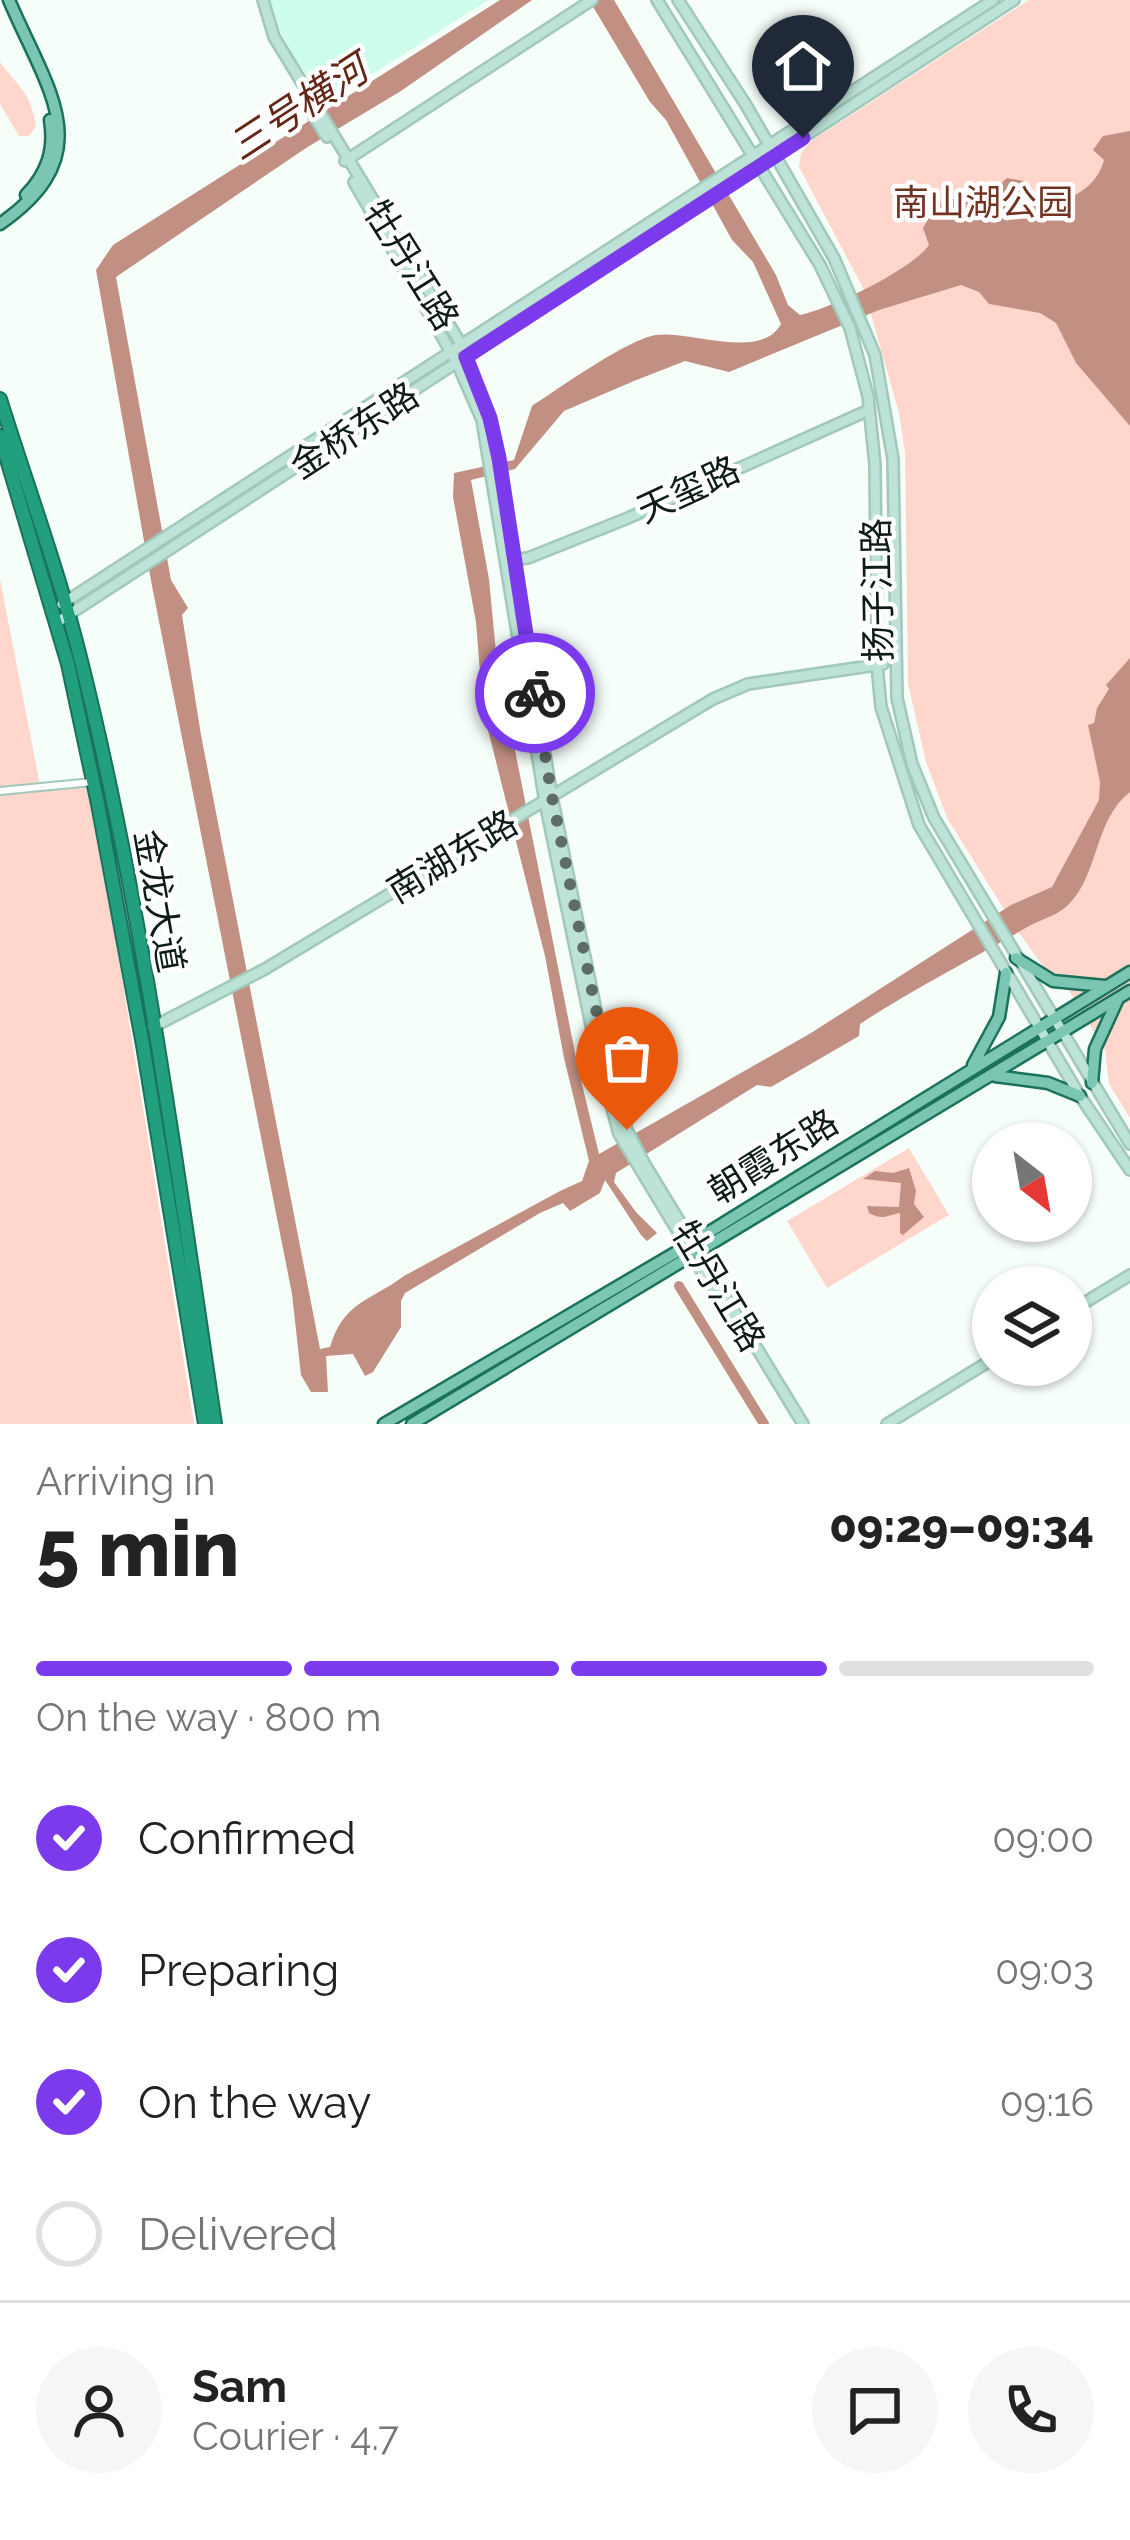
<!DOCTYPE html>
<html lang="en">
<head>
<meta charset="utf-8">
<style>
	body { margin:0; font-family:Raleway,"Noto Sans SC",sans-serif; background:#f6f6f6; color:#222; height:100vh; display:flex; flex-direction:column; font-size:45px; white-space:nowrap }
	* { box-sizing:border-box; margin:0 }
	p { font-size:39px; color:#767676 }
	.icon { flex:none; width:66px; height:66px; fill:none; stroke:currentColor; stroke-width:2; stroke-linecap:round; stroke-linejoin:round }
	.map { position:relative; height:1424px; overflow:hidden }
	.details { display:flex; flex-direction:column; background:#fff; flex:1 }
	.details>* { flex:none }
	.needle { width:78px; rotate:149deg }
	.fabs { position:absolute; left:972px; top:1122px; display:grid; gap:24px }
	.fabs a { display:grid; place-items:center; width:120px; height:120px; border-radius:50%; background:#fff; box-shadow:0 3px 9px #0004; font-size:60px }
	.pin { position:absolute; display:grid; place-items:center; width:102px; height:102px; color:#fff; margin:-123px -51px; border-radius:50% 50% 50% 0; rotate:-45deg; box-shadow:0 0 12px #0007 }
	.pin .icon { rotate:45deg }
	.courier { position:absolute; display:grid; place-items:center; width:120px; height:120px; margin:-60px; border:9px solid #7c3aed; border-radius:50%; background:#fff; color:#222; box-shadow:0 3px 15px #0007 }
	.summary em { font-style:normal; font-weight:800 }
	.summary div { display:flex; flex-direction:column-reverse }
	.summary { display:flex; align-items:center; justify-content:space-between; height:204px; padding:0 36px }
	h1 { font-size:78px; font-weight:800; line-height:90px }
	.bar { display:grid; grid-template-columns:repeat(4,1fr); gap:18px 12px; align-content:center; height:144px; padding:0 36px }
	.bar i { height:15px; border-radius:9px; background:#e0e0e0 }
	.bar .current { background:#7c3aed }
	.bar p { grid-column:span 4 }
	.line { display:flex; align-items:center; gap:30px; padding:0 36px; border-top:3px solid #e0e0e0 }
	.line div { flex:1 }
	.round { display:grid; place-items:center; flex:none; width:126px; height:126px; border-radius:63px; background:#f6f6f6 }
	ol { padding:0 36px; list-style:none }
	li { display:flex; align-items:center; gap:36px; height:132px }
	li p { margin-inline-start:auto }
	li .icon { padding:12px; border-radius:50%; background:#7c3aed; color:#fff; stroke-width:4 }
	li:last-child { color:#767676 }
	li i { width:66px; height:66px; border:6px solid #e0e0e0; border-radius:50% }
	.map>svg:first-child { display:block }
</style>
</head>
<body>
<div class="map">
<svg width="1130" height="1424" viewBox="0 0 1130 1424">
	<rect width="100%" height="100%" fill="#f6fefa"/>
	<path fill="#ccfeeb" d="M270,0H488L326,104L292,54L278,27Z"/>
	<path fill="#ffd6cc" d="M1029,0H1130V1118L1109,1084L1105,1050L1060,976L1045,969L1019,933L947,818L926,762L908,684L905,453L899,413L864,290L799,167L801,153L811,141Z
		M0,62C20,88 30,92 36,126L29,136H19L0,104Z
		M0,579L40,785L90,779L194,1424H0Z
		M909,1148L949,1215L827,1288L787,1221Z"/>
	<path fill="#c29083" d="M500,0H532L401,91L306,148L116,277L171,580L188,608L182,615L201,735L320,1349L330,1347C344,1301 369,1302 404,1276L560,1191L582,1181L589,1161L564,1058L545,956L483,710L476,622L453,497L454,473L514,460L532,406C558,389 628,339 656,335C689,330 761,361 781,324L753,262L732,240L666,120L650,102L589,0H614L776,275L788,305L800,315C830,309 913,269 929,245L923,228L937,204L954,199L983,200L1007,178L1024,181L1022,189L1028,200C1058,209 1096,192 1104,160L1093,150L1103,136L1130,131V426L1076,363L1056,323L1040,313L989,304L979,292L961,285L879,310L729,372L685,361L634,381L564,411L515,469L471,480L489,579L500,694L512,735L578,1068L599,1154L811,1033L1011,905L1052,887L1099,800L1100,782L1088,725L1094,723L1097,708L1109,689L1106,685L1130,658V792C1094,820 1099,874 1069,904C1059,915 1042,919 1029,926C973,959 914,988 860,1024L859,1036L771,1087L757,1085L616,1173L614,1182L636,1212L657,1233L647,1241L641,1235L605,1180L600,1193L570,1211L563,1203L540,1213L405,1293L401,1301V1327L373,1372L365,1376L353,1354L326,1356L328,1392H311L301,1375L292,1294L152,586L96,270L113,245Z
		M909,1168L916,1191L914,1204L924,1217L903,1235L900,1233V1213C887,1215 884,1221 869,1213L867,1206L899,1207L901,1183L863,1179L875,1171L893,1173Z"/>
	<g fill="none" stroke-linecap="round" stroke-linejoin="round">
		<path stroke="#c29083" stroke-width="10" d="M679,1286L764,1424"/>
		<g stroke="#a1c8b9" stroke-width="10">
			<path id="street" d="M0,791L92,782"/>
		</g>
		<g stroke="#a1c8b9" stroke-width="14">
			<path id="secondary" d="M263,0L274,37L461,344L490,419L552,797L611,1083L627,1130L644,1163L803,1424
				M657,0L820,265L850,328L868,396L875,465L877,665L881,707L919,825L1080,1096L1130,1170
				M678,0L746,105L834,258L875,355L893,459L897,698L912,764L934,818L1130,1144
				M304,100L327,137
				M345,161L592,0
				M354,182L457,363L482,420L545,802L597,1054L619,1134L736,1328
				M510,560L528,558L628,518L869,410
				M62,604L993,0
				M56,623L1014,0
				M153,1027L265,969L713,699L748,684L883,664
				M1071,1311L1130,1275
				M887,1424L993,1359"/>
		</g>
		<g stroke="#1b725a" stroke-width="15">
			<path id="primary" d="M26,195C47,173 55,150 50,120
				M0,224C102,153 48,92 9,0
				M1016,958L1053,981L1105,986
				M973,1065L999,1017L1006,973
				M995,1076L1048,1083L1080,1096
				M1092,1083L1095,1049L1117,1001
				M384,1424L685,1247L1130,972
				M412,1424L1130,991"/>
		</g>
		<g stroke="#1b725a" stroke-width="16">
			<path id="highway" d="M0,399C27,486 59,572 81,661C143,909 177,1171 215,1424
				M0,436L68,664L98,804L143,1045L205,1424"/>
		</g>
		<use href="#street" stroke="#fff" stroke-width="6"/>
		<use href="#secondary" stroke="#bde2d8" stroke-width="9"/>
		<use href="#primary" stroke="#7ac6b2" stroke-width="10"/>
		<use href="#highway" stroke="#22a07e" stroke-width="12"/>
	</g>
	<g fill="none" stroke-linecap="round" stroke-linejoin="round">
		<path stroke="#5f6b66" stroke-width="12" stroke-dasharray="0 21.6" d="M535,693L552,797L611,1082L627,1130"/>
		<path stroke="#7c3aed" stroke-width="15" d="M535,693L499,458L490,418L466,357L803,138"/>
	</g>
	<g text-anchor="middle" stroke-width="9" stroke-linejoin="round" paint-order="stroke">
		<g font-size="36" fill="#723323" stroke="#fff">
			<text x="983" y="215">南山湖公园</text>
		</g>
		<g font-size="36" fill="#0d1c17" stroke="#fff">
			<text transform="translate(412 265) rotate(58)" y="13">牡丹江路</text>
			<text transform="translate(354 430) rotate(-33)" y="13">金桥东路</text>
			<text transform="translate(688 489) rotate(-25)" y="13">天玺路</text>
			<text transform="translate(877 590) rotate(-91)" y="13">扬子江路</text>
			<text transform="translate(452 856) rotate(-31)" y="13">南湖东路</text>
			<text transform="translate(160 901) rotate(80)" y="13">金龙大道</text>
			<text transform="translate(773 1156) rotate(-32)" y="13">朝霞东路</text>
			<text transform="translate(719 1286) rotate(59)" y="13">牡丹江路</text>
		</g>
		<g font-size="39" font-style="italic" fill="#642616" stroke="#fff">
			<text transform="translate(298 107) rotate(-33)" y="14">三号横河</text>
		</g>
	</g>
</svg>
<div class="fabs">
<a><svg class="needle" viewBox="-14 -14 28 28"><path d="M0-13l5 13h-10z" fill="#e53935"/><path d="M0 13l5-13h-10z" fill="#767676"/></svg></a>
<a><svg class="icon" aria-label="layers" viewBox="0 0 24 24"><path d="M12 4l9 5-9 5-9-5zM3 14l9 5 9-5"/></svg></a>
</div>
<div class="pin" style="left:627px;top:1130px;background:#ea580c"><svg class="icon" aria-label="bag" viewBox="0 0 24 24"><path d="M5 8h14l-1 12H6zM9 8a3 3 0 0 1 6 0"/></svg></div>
<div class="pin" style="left:803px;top:138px;background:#1f2937"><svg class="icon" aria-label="home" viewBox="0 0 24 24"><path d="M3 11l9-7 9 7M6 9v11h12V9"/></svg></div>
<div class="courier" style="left:535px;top:693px"><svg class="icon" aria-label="bike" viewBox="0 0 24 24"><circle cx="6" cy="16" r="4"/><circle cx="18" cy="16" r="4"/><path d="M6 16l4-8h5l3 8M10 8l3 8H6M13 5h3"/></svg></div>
</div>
<section class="details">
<div class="summary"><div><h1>5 min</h1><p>Arriving in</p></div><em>09:29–09:34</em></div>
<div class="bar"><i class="current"></i><i class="current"></i><i class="current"></i><i></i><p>On the way · 800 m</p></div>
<ol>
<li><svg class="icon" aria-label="check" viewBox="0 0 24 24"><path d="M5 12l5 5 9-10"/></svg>Confirmed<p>09:00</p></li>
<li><svg class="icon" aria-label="check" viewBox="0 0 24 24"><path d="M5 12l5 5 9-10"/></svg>Preparing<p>09:03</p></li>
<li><svg class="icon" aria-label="check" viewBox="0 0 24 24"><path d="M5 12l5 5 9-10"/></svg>On the way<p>09:16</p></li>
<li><i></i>Delivered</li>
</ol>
<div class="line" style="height:216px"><a class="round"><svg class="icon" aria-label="person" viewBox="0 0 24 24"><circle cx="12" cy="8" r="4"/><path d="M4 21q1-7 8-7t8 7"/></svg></a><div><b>Sam</b><p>Courier · 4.7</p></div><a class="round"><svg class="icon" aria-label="chat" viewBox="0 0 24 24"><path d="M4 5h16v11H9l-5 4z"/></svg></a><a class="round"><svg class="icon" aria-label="phone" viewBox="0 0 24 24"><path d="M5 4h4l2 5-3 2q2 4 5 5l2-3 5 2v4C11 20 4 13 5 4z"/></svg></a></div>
</section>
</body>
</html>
